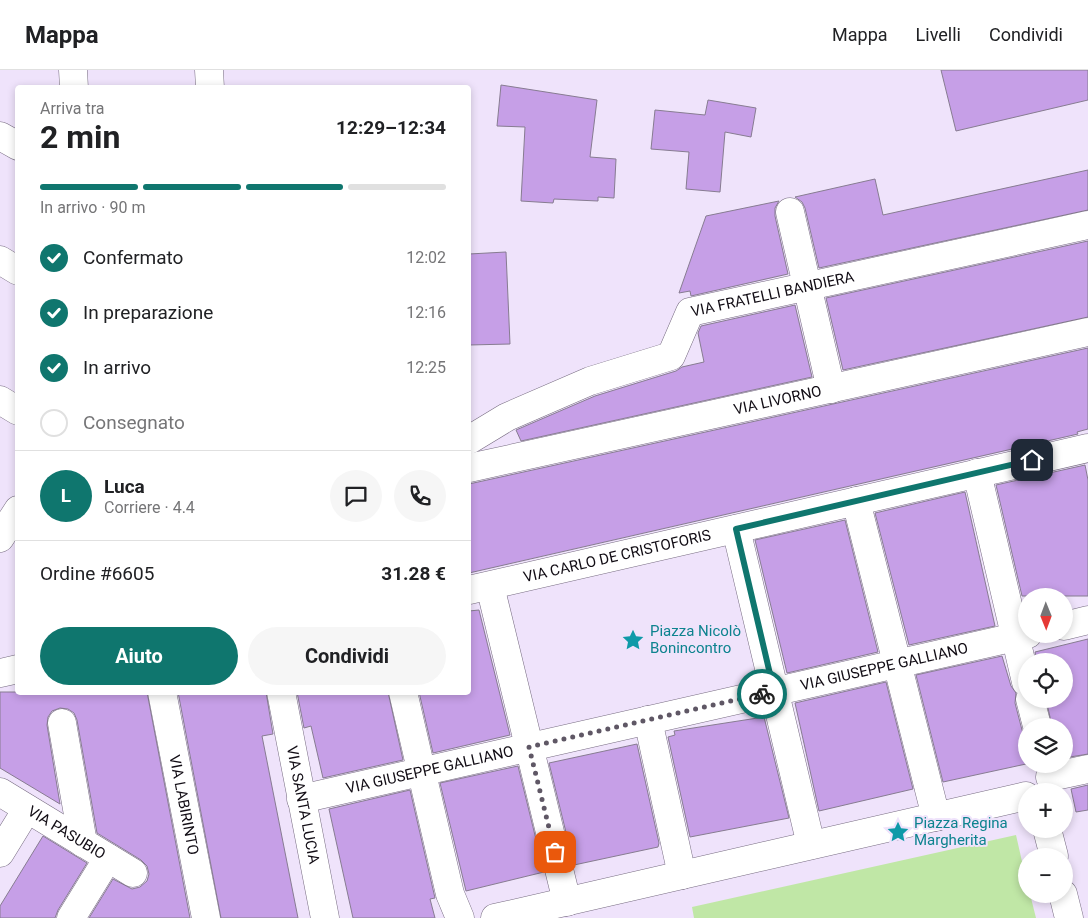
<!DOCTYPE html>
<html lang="it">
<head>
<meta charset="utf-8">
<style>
	body { margin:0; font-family:Roboto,sans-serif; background:#f6f6f6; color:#202124; height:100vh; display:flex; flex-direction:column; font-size:19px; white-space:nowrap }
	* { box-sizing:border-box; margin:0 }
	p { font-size:16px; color:#757577 }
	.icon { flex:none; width:28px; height:28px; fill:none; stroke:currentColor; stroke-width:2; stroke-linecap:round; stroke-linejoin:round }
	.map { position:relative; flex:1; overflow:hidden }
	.drawer { position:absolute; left:15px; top:15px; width:456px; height:610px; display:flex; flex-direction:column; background:#fff; border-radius:5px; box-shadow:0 2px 8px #0003 }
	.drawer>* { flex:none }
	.needle { width:32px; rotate:179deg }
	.fabs { position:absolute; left:1018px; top:518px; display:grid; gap:10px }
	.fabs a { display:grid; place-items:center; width:55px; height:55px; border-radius:50%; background:#fff; box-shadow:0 2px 8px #0003; font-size:25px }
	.pin { position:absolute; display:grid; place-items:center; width:42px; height:42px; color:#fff; margin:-21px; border-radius:10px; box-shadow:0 2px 8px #0006 }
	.courier { position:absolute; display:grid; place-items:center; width:50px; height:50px; margin:-25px; border:4px solid #0f766e; border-radius:50%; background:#fff; color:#222; box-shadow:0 1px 6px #0007 }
	.head em { font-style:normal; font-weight:700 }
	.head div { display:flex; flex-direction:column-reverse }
	.head { display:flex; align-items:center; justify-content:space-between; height:85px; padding:0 25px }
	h1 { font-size:32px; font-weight:700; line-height:38px }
	.bar { display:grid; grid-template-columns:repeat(4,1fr); gap:8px 5px; align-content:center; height:60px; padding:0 25px }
	.bar i { height:6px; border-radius:4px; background:#e0e0e0 }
	.bar .active { background:#0f766e }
	.bar p { grid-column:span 4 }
	.line { display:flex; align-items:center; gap:12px; padding:0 25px; border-top:1px solid #e0e0e0 }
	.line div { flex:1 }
	.round { display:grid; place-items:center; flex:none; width:52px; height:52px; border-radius:26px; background:#f6f6f6 }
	ol { padding:0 25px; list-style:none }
	li { display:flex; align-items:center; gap:15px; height:55px }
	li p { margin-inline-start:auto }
	li .icon { padding:5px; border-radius:50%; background:#0f766e; color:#fff; stroke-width:4 }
	li:last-child { color:#757577 }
	li i { width:28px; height:28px; border:2px solid #e0e0e0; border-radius:50% }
	.action { display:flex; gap:10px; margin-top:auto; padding:10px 25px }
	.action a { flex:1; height:58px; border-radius:30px; background:#0f766e; color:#fff; font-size:20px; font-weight:700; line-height:58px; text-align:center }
	.action a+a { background:#f6f6f6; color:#202124 }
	header { display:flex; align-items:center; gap:30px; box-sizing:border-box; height:70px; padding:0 25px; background:#fff; border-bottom:1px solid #e0e0e0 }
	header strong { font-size:24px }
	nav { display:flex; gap:28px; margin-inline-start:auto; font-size:18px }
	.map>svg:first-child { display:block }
</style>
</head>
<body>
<header>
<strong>Mappa</strong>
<nav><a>Mappa</a><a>Livelli</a><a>Condividi</a></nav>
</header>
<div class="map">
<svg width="1088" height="848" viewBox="0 0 1088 848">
	<rect width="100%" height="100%" fill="#efe3fb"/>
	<path fill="#c0e7a6" d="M1016,765L1026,809V824H1030L1036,848H694L692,837Z"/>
	<path fill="#c69fe7" stroke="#877c91" d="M941,0H1088V30L956,61Z
		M501,15L597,30L590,87L616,89L614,128L598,127V131L554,129L553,133L521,131L525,57L497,56Z
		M708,30L756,38L751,67L725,62L720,122L686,119L689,82L651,79L655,40L705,45Z
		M1088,100V140L819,198L805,138L802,132L795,127L875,109L883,145Z
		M779,131L775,138V146L788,204L691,226L690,221L679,223L706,146Z
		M1088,171V247L843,300L826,228Z
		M506,182L510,274L469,275V184Z
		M795,235L812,307L521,371L516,360L595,326L676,301L682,297L704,292L698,263L701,256Z
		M1088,278V359L1077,362L1078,364L469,503V414Z
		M1085,395L1088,410V526H1022L996,415Z
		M965,422L995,556L909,575L875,443Z
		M845,450L878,582L787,603L755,470Z
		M479,540L510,665L433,683L419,622H469V541Z
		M1088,569V684L1064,688V656H1052L1046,629H1064V591H1037L1035,582Z
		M1002,586L1011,616L1016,623L1015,633L1022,660L1026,667V694L943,712L916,605Z
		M886,612L913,719L819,741L795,633Z
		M0,622H147L190,848H89L113,809L132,819L140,817L147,811L149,804L147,796L141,790L97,763L77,650L74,643L68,639L60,638L52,641L48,647L47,655L60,734L0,698Z
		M178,622H266L273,664L262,666L298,848H221Z
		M297,622H388L403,690L323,708L311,656L304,658Z
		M764,647L789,748L690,767L668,667L675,665L674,661Z
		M637,674L659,773L658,777L574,795L549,693Z
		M518,696L544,802L466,821L440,713Z
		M1088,715V740L1076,742L1071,719Z
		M410,720L435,828L430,829L435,848H353L329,739Z
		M43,766L87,793L58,840L55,848H0V836Z"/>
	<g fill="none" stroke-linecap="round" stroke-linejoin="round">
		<g stroke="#766b80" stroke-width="29">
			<g id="minor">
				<path d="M73,0L74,18"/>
				<path d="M0,66L18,76"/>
				<path d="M790,142L831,319"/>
				<path d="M0,190L18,201"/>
				<path d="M0,330L18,341"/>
				<path id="s1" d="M469,370L507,347L590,311L671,286L690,242L1088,155"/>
				<path id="s2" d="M469,398L1088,262"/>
				<path d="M977,403L1026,612"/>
				<path d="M856,431L936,747"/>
				<path d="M736,459L811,775"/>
				<path d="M0,468L18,440"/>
				<path d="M490,516L567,832"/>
				<path id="s3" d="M469,520L1088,378"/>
				<path d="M1064,556L1088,550"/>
				<path d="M0,603L18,599"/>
				<path id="s4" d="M162,622L206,848"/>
				<path d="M403,622L450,824L460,848"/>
				<path d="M1030,629L1037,656"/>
				<path d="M648,650L682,805"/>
				<path d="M62,653L83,773"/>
				<path d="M1050,707L1088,699"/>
				<path id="s5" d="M0,722L133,803"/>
				<path id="s6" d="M301,729L1028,564"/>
				<path d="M1047,759L1054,786"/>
				<path d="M0,783L27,739"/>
				<path d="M1063,824L1069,848"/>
				<path d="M71,848L108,788"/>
				<path d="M495,848L1026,726"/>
			</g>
		</g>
		<g stroke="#766b80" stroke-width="29">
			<g id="secondary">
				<path d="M209,0L210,18"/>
				<path id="s7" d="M281,622L325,848"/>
			</g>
		</g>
		<use href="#minor" stroke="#fff" stroke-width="28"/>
		<use href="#secondary" stroke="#fff" stroke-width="28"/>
	</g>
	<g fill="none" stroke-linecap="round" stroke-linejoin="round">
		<path stroke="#5f5765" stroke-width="5" stroke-dasharray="0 9" d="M555,782L529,677L762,624"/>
		<path stroke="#0f766e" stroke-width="6" d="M762,624L774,621L736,459L1032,390"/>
	</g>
	<defs>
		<g id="sight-bare" transform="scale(1.725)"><path d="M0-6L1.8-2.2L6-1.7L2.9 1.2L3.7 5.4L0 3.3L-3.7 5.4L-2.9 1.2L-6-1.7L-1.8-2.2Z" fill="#0f9aa8" stroke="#efe3fb" stroke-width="2.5" paint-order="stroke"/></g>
	</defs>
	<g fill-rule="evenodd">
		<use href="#sight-bare" x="633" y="570"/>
		<use href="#sight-bare" x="898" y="762"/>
	</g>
	<g text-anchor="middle" stroke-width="4" stroke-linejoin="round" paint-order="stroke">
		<g font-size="15" fill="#110c14" stroke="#efe3fb">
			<text dy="5" stroke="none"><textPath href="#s1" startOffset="352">VIA FRATELLI BANDIERA</textPath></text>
			<text dy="5" stroke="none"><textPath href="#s2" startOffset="316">VIA LIVORNO</textPath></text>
			<text dy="5" stroke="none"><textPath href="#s3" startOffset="152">VIA CARLO DE CRISTOFORIS</textPath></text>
			<text dy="5" stroke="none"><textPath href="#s6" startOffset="598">VIA GIUSEPPE GALLIANO</textPath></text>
			<text dy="5" stroke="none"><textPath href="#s6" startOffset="132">VIA GIUSEPPE GALLIANO</textPath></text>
			<text dy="5" stroke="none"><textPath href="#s4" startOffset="115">VIA LABIRINTO</textPath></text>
			<text dy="5" stroke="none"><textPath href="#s7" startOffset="115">VIA SANTA LUCIA</textPath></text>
			<text dy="5" stroke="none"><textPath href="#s5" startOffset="78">VIA PASUBIO</textPath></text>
		</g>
		<g font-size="15" fill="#0d838f" stroke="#efe3fb" text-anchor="start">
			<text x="650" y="566">Piazza Nicolò<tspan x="650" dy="17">Bonincontro</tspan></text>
			<text x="914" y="758">Piazza Regina<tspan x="914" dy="17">Margherita</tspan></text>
		</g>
	</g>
</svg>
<div class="fabs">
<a><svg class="needle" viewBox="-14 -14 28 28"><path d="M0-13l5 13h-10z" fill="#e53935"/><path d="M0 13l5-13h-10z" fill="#757577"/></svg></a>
<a><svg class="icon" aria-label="locate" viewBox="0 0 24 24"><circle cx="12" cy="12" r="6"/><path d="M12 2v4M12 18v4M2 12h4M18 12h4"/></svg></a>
<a><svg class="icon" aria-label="layers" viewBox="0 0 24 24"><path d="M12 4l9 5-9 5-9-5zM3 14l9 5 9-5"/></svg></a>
<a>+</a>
<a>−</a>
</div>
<div class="pin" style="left:555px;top:782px;background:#ea580c"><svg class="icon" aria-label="bag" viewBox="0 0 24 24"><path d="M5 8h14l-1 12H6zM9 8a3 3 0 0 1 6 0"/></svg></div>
<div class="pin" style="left:1032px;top:390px;background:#1f2937"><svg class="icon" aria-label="home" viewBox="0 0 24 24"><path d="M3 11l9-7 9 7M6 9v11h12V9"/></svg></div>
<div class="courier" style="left:762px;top:624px"><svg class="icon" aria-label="bike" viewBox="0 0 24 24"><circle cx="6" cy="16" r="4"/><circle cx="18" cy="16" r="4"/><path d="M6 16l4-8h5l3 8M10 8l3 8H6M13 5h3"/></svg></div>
<section class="drawer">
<div class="head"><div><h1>2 min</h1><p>Arriva tra</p></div><em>12:29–12:34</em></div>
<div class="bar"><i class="active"></i><i class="active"></i><i class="active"></i><i></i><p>In arrivo · 90 m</p></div>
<ol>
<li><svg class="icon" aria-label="check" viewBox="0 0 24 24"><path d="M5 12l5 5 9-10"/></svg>Confermato<p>12:02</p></li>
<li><svg class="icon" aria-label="check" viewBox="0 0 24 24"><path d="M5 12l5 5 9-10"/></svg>In preparazione<p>12:16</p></li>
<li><svg class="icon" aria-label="check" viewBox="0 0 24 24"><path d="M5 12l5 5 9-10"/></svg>In arrivo<p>12:25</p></li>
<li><i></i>Consegnato</li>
</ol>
<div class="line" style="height:90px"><b class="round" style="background:#0f766e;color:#fff">L</b><div><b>Luca</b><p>Corriere · 4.4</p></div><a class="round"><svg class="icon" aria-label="chat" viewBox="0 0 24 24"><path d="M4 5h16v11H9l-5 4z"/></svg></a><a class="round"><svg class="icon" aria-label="phone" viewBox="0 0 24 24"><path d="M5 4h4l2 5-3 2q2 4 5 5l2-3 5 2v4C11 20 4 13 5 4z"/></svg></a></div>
<div class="line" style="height:65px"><div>Ordine #6605</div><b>31.28 €</b></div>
<div class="action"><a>Aiuto</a><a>Condividi</a></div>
</section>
</div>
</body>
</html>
